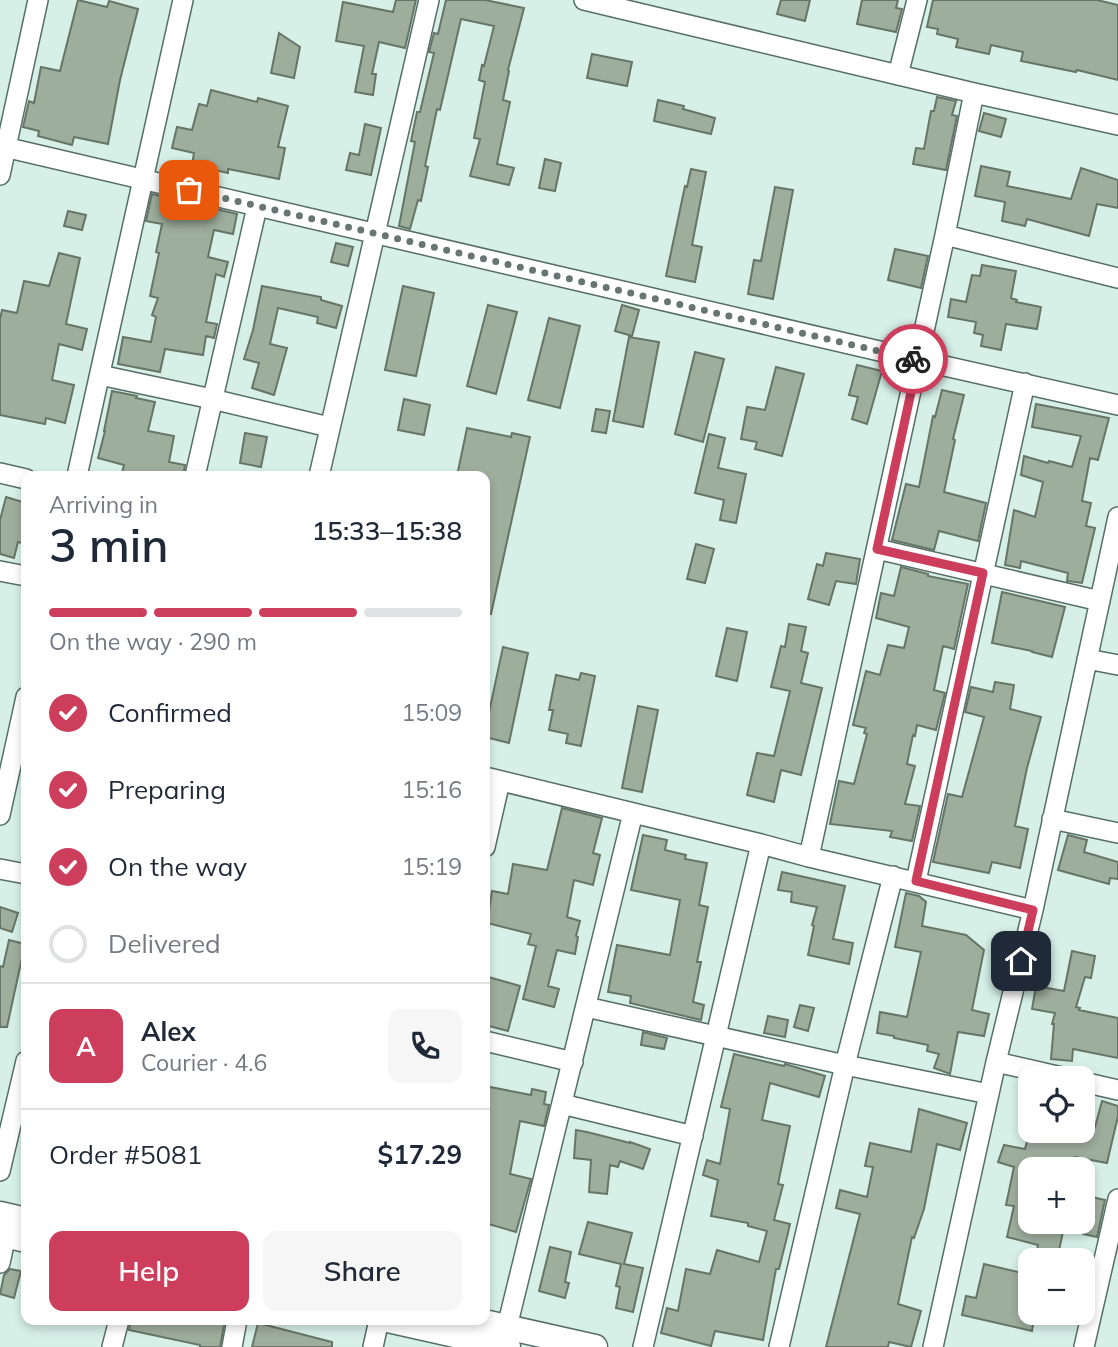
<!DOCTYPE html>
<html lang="en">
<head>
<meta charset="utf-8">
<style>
	body { margin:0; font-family:Mulish,sans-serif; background:#f6f6f7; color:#1f2937; height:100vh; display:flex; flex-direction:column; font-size:26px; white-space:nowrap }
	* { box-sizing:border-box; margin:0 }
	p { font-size:23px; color:#747a83 }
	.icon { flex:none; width:38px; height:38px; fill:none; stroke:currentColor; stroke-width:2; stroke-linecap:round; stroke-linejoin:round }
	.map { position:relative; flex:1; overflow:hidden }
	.sheet { position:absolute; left:21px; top:471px; width:469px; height:854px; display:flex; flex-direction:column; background:#fff; border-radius:14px; box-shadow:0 4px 10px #0003 }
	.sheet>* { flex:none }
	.fabs { position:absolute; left:1018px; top:1066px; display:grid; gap:14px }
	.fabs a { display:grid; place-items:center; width:77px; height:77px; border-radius:14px; background:#fff; box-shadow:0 4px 10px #0003; font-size:35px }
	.pin { position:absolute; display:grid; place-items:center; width:60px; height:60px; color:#fff; margin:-30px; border-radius:14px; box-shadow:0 4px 10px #0006 }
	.courier { position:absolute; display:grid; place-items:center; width:70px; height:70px; margin:-35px; border:5px solid #cd3e5d; border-radius:50%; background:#fff; color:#222; box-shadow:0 2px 9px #0007 }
	.head em { font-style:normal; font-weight:600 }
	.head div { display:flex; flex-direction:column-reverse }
	.head { display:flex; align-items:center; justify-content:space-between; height:119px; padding:0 28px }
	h1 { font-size:46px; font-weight:600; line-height:52px }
	.bar { display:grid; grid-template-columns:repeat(4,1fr); gap:10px 7px; align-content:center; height:84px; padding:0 28px }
	.bar i { height:9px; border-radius:5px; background:#e0e1e3 }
	.bar .active { background:#cd3e5d }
	.bar p { grid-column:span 4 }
	.line { display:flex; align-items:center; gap:18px; padding:0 28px; border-top:2px solid #e0e1e3 }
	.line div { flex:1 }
	.round { display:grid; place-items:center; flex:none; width:74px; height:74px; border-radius:14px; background:#f6f6f7 }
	ol { padding:0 28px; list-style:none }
	li { display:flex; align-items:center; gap:21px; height:77px }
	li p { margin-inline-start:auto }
	li .icon { padding:7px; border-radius:50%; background:#cd3e5d; color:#fff; stroke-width:4 }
	li:last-child { color:#747a83 }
	li i { width:38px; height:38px; border:4px solid #e0e1e3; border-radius:50% }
	.cta { display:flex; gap:14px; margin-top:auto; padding:14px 28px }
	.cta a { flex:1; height:80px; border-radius:14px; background:#cd3e5d; color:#fff; font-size:28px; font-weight:600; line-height:80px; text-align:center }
	.cta a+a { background:#f6f6f7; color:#1f2937 }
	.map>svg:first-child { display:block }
</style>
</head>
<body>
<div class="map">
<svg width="1118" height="1347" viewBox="0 0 1118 1347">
	<rect width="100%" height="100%" fill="#d6f0e8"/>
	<path fill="#9eae9d" stroke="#677566" stroke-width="2" d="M78,0L107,7L109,1L138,9L120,80L108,144L74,137L72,145L38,136L39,131L23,127L29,101L34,103L41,67L60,71Z
		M396,0H416L405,48L379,42L372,74H376L373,95L355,92L364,46L336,41L343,2L393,12Z
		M446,0H485L524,8L508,70L509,71L503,100L510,102L497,164L514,168L509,185L470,176L480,139L474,138L485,82L479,80L482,65L484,66L494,26L461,19L440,110L437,109L425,166L428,167L421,201L418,200L410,229L399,226L415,142L411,141L417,112H420L434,53L429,52L434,33L438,34Z
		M781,0H810L805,21L777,14Z
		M862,0H898L896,8L902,9L896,32L857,24Z
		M933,0H1097L1118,5V80L1077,70L1076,72L1021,61L1023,52L991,45L989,54L956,47L958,39L937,34L938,29L927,27Z
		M279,33L300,47L294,78L271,73Z
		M592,54L632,62L627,86L587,78Z
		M211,90L257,102L258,98L288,106L278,147L285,148L279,179L228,169V173L192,165L194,153L172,148L177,127L192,130L199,104L207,106Z
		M937,97L956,101L952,115L957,116L946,170L913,164L916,148L924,149L931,111H934Z
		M658,100L684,106L683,109L715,118L711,134L654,121Z
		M984,113L1006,119L1001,137L979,131Z
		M365,124L381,128L371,175L346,170L350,153L359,155Z
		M545,159L561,163L555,191L539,188Z
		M981,166L1010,172L1007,186L1071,199L1081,168L1118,180V208L1097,204L1089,236L1027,219L1025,226L1002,221L1005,202L975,196Z
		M691,169L706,172L692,245L702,247L695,282L666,276L685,186L687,187Z
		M775,187L793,190L773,299L748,294L754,260L761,261Z
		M152,194L237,214L233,234L214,230L208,257L228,262L224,277L216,274L206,322L217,324L214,338L206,336L203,355L165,349L160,372L118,364L123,337L151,342L156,317L152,315L158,298L150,296L159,253L156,252L162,224L146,221Z
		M68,211L86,215L82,230L64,226Z
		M336,243L353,247L348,266L331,262Z
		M895,249L928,256L921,288L888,280Z
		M59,253L80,258L66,324L87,329L82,350L59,344L52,380L74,385L65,423L46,418L45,424L0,415V319L2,310L17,313L24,281L49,286Z
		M982,265L1016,271L1011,298L1017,300L1016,302L1041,307L1037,329L1006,324L1001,350L981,346L983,335L974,333L976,322L948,317L951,299L966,302L972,275L980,276Z
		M262,286L321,297V300L342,306L336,328L317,323L318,317L278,308L270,344L287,348L274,395L252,388L259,363L244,359L253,330Z
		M403,286L434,293L416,376L385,370Z
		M488,305L517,312L496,394L467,386Z
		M622,305L639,310L632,336L615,331Z
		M549,318L580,326L560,408L528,400Z
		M629,337L659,342L643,427L613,421Z
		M695,352L724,359L703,442L675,434Z
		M857,365L882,371L867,424L852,419L858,397L849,395Z
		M776,367L804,374L782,456L755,449L757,442L741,439L747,407L765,410Z
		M942,390L964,395L953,439L955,440L944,492L986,503L978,541L939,531L934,550L892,540L906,484L919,487L933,416L935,417Z
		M112,391L137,396L136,398L155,402L148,431L174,436L169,462L185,465L183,476H121L124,465L98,458L105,431H104Z
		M404,399L430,405L424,435L398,430Z
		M1036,404L1109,418L1098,460L1090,458L1082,501L1091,503L1086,526L1095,528L1082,583L1067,581L1068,573L1021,561L1020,568L1005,565L1014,510L1035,517L1043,482L1021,475L1024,456L1048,463L1049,461L1072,467L1081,436L1032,427Z
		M596,409L610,411L606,433L592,431Z
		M467,428L511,437L512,433L530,437L491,614L485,613V498L488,484L485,483V476H457Z
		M245,433L267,437L261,467L240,463Z
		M709,434L725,438L718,468L746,474L736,523L720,520L724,500L695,493Z
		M6,497L26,503V544L18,542L14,558L0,554V520Z
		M696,544L714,549L705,583L687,579Z
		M826,553L860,559L856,584L836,581L829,605L808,599L817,564L823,566Z
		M901,567L928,574V576L968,584L954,649L943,646L934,690L945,693L936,730L917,725L915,736L913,735L907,764L915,766L905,804L920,806L912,841L890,837L892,831L830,824L839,781L854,784L867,734L864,733L866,728L853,725L866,671L880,675L888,645L904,648L909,627L876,618L881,593L894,596Z
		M1002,592L1065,607L1052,657L1032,652V651L992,643Z
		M789,624L806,627L801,651L808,653L801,683L822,688L801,775L781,770L774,802L747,795L757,753L774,756L790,691L771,687L781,646L785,647Z
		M727,628L747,632L737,681L716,676Z
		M503,647L528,653L509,743L485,737V731Z
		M581,673L595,676L581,746L566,743L568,734L549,730L553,710H549L556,675L579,680Z
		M995,682L1014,685L1010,709L1041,717L1027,768L1015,826L1028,829L1020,868L992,862L989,873L933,862L948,794L962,797L984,717L965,712L971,687L993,692Z
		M638,706L658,710L642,792L622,788Z
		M562,808L602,818L593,853L600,855L593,885L574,880L567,917L580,921L576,936L578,937L575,954L557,950L548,986L559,989L554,1007L523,999L536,946L528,944L531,934L487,923L492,891L508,894L513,864L547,870Z
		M643,835L667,840L665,850L686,855L685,859L707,863L699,905L708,907L697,962H701L693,1002L704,1005L701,1020L630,1003L631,996L608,992L617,945L670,955L680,900L631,890Z
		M1068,835L1087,840L1084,852L1118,862V879L1110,878L1109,884L1058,870Z
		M782,872L845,886L833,939L853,943L849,964L808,955L814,926L812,925L817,907L791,902L792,892L778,890Z
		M906,893L919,896L926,902L922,926L966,935L984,950L972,1010L989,1014L984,1036L958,1032L950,1074L934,1068L939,1054L927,1051L928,1045L894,1038V1036L877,1033L880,1012L907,1017L921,952L895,947Z
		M0,907L18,913L12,932L0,928Z
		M9,940L25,944L7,1027H0V966L3,967Z
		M1072,951L1095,956L1091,978L1085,977L1076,1007L1080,1008L1079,1010L1118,1018V1058L1073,1049L1072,1061L1051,1059L1054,1024H1052L1055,1013L1032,1009L1036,986L1064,991Z
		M485,976L520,986L508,1031L485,1025Z
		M800,1005L814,1008L808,1031L794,1027Z
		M768,1016L788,1020L785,1037L764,1033Z
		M643,1032L667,1038L664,1049L641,1045Z
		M734,1054L784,1066L785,1064L825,1076L819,1097L770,1083L762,1120L790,1126L778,1184L783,1185L774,1220L790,1224L787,1237L779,1269H776L763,1340L715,1331L711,1346L661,1333L667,1308L678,1311L686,1269L710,1274L717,1250L759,1262L767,1231L748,1226V1223L711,1216L718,1180L703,1175L707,1160L720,1164L730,1109L721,1107Z
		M485,1086L531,1095L532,1089L546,1092L544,1104L549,1105L544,1126L520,1121L510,1174L531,1179L516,1232L485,1223Z
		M1102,1101L1118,1106V1116L1107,1163L1075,1157L1073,1168L1051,1166L1050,1169H1031V1222H1065L1057,1260H1035L1038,1245L1007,1237L1014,1206L1006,1205L1014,1167L998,1162L1004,1145L1025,1149L1030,1130H1083V1125L1095,1127Z
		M919,1109L967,1123L960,1150L937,1144L924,1209L914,1238L912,1237L898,1304L921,1311L911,1347L889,1342L888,1347H826L860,1214L836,1208L840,1190L867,1197L873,1167L865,1166L870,1143L911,1152Z
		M576,1130L587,1132L630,1143V1142L650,1149L643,1169L620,1161L618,1167L610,1165L607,1194L589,1192L591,1160L574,1158Z
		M1083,1195L1105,1200L1097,1237L1083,1234Z
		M588,1222L632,1233L624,1264L643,1268L633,1312L616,1308L620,1287L616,1286L621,1264L579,1254Z
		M550,1247L571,1252L565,1282L569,1283L565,1298L539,1291Z
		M984,1264L1031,1275V1312H1035L1032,1331L962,1315L966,1296L976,1298Z
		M10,1269L21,1271L14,1298L0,1294L4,1275Z
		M131,1320H225L220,1347H200V1345L129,1330Z
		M258,1323L332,1342V1347H252Z"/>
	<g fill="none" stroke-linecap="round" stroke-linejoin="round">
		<g stroke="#576e68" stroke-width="22">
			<path id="minor" d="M584,0L974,93L1118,125
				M898,75L917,0
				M0,146L918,360L1118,405
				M0,175L38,0
				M945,235L1118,278
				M100,375L212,399L329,427
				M0,473L26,479
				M77,476L183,0
				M195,476L257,207
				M319,476L429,0
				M877,549L1100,601
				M0,571L26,576
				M1087,659L1118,665
				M485,777L761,844L809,857L1033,910
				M0,815L26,697
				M1052,819L1118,833
				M485,847L500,781
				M809,857L945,235L974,93
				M0,869L26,874
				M916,881L1025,383
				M586,1007L845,1065L989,1094
				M485,1041L573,1062
				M996,1062L1066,1078
				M1083,1082L1118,1090
				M562,1104L693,1136
				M0,1171L26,1061
				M0,1263L6,1235
				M507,1327L633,813
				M112,1347L119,1320
				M232,1347L237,1320
				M373,1347L379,1320
				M643,1347L761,844
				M779,1347L845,1065L893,876
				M933,1347L996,1062L1033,910L1118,517
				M1084,1347L1118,1199"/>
		</g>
		<g stroke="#576e68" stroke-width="27">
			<path id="major" d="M0,1214L26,1220
				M0,1234L26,1240
				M388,1320L508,1347
				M475,1320L595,1347"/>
		</g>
		<use href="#minor" stroke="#fff" stroke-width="19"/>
		<use href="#major" stroke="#fff" stroke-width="24"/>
	</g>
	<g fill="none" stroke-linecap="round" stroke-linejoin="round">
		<path stroke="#677672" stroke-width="7" stroke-dasharray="0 12.6" d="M189,190L913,359"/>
		<path stroke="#cd3e5d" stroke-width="9" d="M913,359L918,360L877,549L983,573L916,881L1033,910L1021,961"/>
	</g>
</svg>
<div class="fabs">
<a><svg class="icon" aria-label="locate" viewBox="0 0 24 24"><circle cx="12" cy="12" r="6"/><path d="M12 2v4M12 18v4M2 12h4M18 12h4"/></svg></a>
<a>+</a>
<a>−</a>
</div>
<div class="pin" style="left:189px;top:190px;background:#ea580c"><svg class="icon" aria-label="bag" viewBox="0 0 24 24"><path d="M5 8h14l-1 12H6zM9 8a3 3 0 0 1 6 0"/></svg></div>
<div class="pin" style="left:1021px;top:961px;background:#1f2937"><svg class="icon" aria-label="home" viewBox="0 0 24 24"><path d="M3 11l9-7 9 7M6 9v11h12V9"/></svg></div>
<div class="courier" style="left:913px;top:359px"><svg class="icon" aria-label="bike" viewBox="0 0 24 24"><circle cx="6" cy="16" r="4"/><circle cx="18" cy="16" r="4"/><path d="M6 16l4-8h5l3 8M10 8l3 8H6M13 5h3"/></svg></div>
<section class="sheet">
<div class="head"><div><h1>3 min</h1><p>Arriving in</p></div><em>15:33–15:38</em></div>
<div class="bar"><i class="active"></i><i class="active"></i><i class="active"></i><i></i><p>On the way · 290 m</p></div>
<ol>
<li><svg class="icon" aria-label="check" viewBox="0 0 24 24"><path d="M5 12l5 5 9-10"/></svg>Confirmed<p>15:09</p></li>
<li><svg class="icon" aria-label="check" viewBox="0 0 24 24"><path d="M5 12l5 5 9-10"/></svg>Preparing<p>15:16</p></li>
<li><svg class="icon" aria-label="check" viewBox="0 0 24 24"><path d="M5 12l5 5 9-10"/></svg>On the way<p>15:19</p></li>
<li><i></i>Delivered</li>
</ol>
<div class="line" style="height:126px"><b class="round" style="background:#cd3e5d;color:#fff">A</b><div><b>Alex</b><p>Courier · 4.6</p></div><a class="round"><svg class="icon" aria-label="phone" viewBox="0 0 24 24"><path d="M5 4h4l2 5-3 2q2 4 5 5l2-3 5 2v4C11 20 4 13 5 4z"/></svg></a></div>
<div class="line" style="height:91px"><div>Order #5081</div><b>$17.29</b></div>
<div class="cta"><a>Help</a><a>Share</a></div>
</section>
</div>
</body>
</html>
